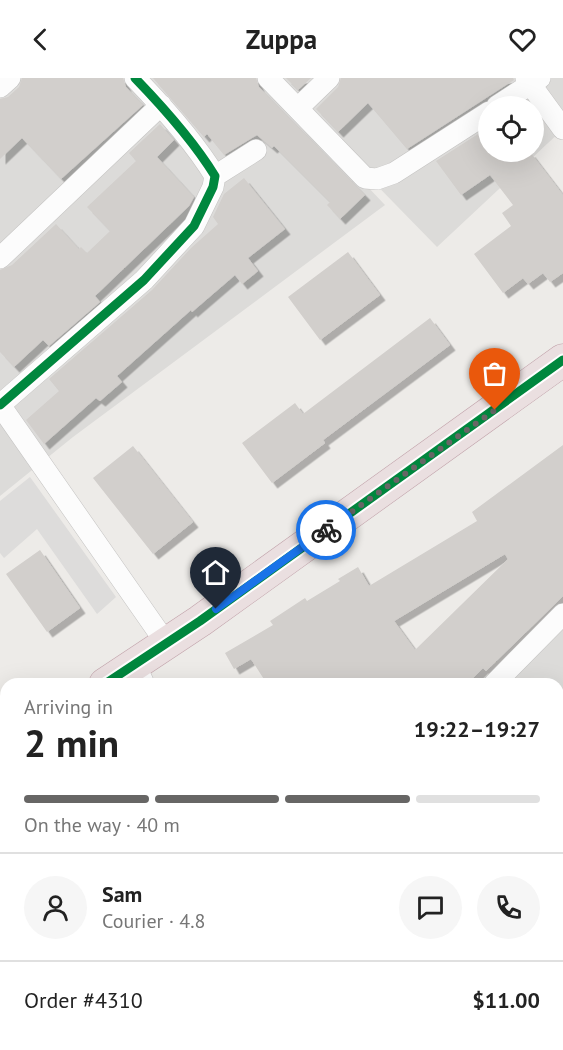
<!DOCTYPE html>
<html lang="en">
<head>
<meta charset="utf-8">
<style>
	body { margin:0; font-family:"PT Sans",sans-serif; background:#f6f6f6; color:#222; height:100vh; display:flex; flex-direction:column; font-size:22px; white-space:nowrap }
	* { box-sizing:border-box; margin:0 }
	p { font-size:20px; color:#767676 }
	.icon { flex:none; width:33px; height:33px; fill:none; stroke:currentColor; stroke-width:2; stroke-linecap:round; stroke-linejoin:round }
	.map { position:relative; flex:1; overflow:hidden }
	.panel { position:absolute; left:0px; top:600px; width:564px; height:372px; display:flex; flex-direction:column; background:#fff; border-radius:18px 18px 0 0; box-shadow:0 6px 24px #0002 }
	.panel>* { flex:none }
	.tools { position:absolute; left:478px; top:18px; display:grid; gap:12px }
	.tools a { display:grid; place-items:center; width:66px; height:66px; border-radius:50%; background:#fff; box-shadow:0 6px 24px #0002; font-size:30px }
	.pin { position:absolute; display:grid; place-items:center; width:51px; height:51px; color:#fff; margin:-62px -26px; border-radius:50% 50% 50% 0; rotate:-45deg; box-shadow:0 0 6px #0007 }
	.pin .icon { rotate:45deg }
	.courier { position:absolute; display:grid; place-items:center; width:60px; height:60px; margin:-30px; border:4px solid #1a73e8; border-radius:50%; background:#fff; color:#222; box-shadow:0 2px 8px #0007 }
	.summary em { font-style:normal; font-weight:700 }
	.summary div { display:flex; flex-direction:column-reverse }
	.summary { display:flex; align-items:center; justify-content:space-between; height:102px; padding:0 24px }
	h1 { font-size:39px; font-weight:700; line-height:45px }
	.bar { display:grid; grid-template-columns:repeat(4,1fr); gap:9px 6px; align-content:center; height:72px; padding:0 24px }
	.bar i { height:8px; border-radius:4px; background:#e0e0e0 }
	.bar .selected { background:#676665 }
	.bar p { grid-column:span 4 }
	.line { display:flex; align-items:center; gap:15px; padding:0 24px; border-top:2px solid #e0e0e0 }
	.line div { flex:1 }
	.round { display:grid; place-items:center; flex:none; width:63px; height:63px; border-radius:32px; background:#f6f6f6 }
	header { display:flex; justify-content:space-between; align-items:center; height:78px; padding:0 24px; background:#fff; font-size:27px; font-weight:700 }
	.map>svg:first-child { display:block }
</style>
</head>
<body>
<header><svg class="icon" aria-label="back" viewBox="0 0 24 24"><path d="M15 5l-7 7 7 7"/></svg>Zuppa<svg class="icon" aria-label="heart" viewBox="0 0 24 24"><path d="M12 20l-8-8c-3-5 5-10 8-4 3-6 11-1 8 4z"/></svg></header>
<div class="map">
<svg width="563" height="972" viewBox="0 0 563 972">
	<defs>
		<filter id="shadow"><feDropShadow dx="5.5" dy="5.5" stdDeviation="0" flood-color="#0004"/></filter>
	</defs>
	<rect width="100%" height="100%" fill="#edebe8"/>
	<path fill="#dcdbd9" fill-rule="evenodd" d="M0,0H264L385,127L73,359L0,418Z
		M272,0H563V51L437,169ZM489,28H534V74H489Z
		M563,527V972H420L418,966H558V606H481Z"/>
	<path fill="#dddcdb" d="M30,399L116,519L97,536L37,451L4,480L0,475V423Z"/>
	<path fill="#d2cfcc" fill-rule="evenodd" filter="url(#shadow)" d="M22,0H123L126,9L143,27L61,101L22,60L0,81V21L8,19L19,9Z
		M153,0H256L259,9L365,117L340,141L327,127L330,124L274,68L272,70L257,57L224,77L207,56L204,59Z
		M286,0H311L298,12Z
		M341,0H513L514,2L407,71L368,25L338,54L316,31L338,9Z
		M160,46L174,62L157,79L194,119L189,128L95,218L100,224L49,268L43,262L14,289L0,274V192L12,187L56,146L79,171L81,169L87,175L110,153L87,129L136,83L129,75Z
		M489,49V74H530L563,117V195L550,204L543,195L528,206L523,200L503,215L474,176L511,148L502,135L513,127L490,97L461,117L436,83Z
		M244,100L285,151L248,180L258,193L242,206L235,197L192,234L191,232L117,298L122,304L100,323L96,320L44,366L26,342L59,313L49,301L152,212L191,170L218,146L213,139L224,116Z
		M348,174L380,217L320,262L288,219Z
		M430,240L450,267L323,362L325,365L272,405L242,365L295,325L303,336Z
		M563,367V518L486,593L483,590L467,606H267L251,581L234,591L225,575L273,547L270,543L305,520L307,523L340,503L338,501L358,489L369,508L477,443L472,434ZM505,476L508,481L415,572L394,543Z
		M133,368L193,444L153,476L93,400Z
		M40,472L80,530L47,554L6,496Z"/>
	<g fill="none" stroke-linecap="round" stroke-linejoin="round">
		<g stroke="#c4c3c2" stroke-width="22">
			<path id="minor" d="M268,0L365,100L377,101L394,95L489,34
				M526,0L563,51
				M0,9L10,0
				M497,28L540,0
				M298,30L329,0
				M215,98L256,72
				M0,180L161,27
				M0,327L144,202L194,148L213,109L215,98C193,62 164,30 135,0
				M0,327L166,565
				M135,586L144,606
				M494,606L563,536
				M558,755L563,750
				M558,895L563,906
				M317,966L320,972
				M418,966L421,972"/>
		</g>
		<g stroke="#c0a1a9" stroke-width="33">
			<path id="highway" d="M105,606L200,543L563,282
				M0,679L6,675"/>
		</g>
		<use href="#minor" stroke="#fcfcfc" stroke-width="21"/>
		<use href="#highway" stroke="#eadfe0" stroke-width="32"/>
		<g stroke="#fff" stroke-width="13">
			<path id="cycleway" d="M0,327L144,202L194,148L213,109L215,98C193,62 164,30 135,0
				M105,606L200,543L563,282"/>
		</g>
		<use href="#cycleway" stroke="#00873e" stroke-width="9"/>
	</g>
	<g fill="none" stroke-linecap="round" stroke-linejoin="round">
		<path stroke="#676665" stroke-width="6" stroke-dasharray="0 10.8" d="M326,452L495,332"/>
		<path stroke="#1a73e8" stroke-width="8" d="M216,531L326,452"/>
	</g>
</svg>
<div class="tools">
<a><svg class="icon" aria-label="locate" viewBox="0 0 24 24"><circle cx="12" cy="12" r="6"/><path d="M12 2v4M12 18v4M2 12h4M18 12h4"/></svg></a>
</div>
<div class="pin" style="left:495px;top:332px;background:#ea580c"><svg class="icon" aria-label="bag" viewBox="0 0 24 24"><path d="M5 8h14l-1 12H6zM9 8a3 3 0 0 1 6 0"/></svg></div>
<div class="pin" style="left:216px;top:531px;background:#1f2937"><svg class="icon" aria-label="home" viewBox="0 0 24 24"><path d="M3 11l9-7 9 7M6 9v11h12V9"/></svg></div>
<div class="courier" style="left:326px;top:452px"><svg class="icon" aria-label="bike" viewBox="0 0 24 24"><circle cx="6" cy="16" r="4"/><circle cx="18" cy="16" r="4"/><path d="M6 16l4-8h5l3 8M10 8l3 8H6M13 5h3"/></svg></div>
<section class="panel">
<div class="summary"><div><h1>2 min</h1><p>Arriving in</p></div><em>19:22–19:27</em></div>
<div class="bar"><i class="selected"></i><i class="selected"></i><i class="selected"></i><i></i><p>On the way · 40 m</p></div>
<div class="line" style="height:108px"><a class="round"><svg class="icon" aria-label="person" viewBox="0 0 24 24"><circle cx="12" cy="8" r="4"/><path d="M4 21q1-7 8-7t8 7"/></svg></a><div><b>Sam</b><p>Courier · 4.8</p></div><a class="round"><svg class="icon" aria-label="chat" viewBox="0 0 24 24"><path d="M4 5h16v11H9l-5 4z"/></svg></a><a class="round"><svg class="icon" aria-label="phone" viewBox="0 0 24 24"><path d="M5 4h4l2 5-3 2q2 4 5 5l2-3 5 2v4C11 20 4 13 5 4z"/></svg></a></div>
<div class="line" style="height:78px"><div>Order #4310</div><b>$11.00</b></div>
</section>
</div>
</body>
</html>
